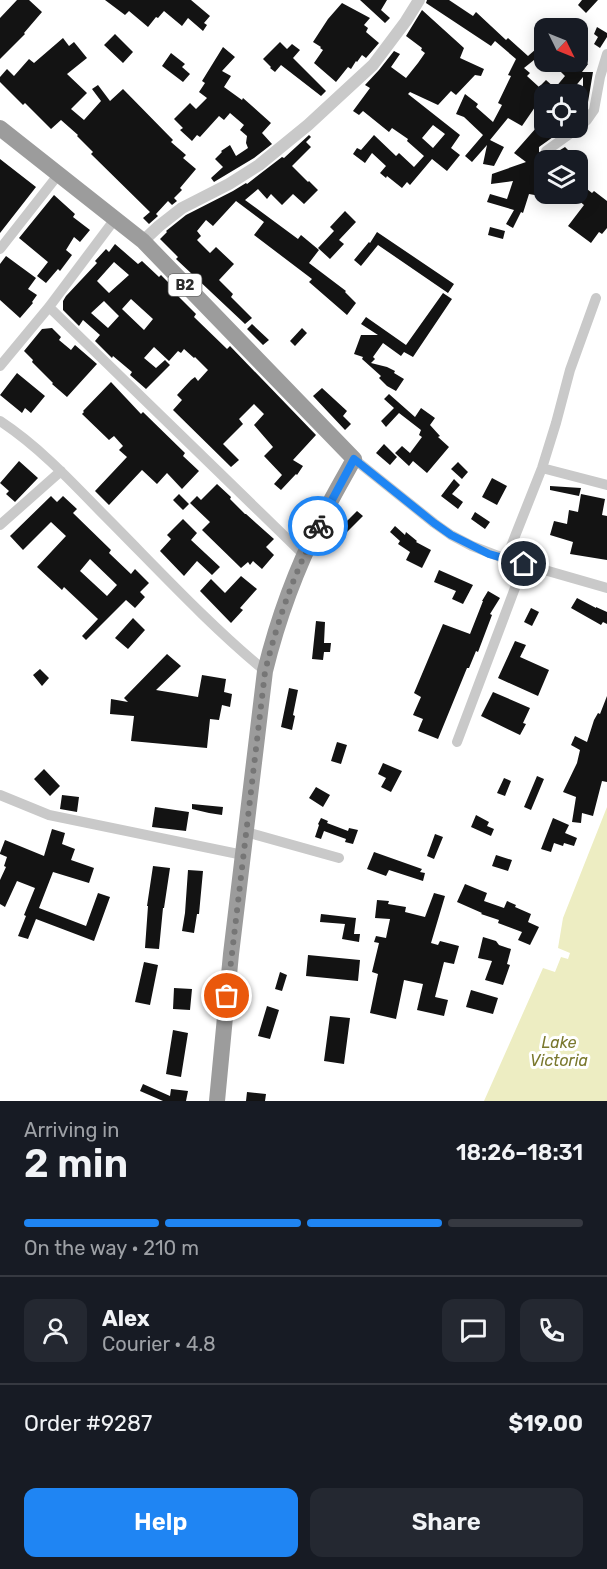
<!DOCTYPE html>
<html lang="en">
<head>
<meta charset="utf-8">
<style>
	body { margin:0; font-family:Rubik,sans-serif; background:#242831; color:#f1f3f6; height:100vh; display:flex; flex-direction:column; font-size:22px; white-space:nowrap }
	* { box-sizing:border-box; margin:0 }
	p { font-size:20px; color:#9ea1a6 }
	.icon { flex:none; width:33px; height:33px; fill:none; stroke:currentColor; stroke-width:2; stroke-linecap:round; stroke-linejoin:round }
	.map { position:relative; height:1101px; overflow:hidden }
	.details { display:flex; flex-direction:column; background:#171b24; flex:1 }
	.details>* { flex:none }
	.needle { width:39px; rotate:133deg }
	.controls { position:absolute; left:534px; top:18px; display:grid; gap:12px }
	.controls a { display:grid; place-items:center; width:54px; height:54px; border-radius:12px; background:#171b24; box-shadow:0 3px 15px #0003; font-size:30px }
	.pin { position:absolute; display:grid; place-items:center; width:51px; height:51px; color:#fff; margin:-26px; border:3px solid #fff; border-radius:50%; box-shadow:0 2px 6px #0007 }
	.courier { position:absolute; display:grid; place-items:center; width:60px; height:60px; margin:-30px; border:4px solid #1f85f3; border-radius:50%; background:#fff; color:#222; box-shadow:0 2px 8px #0007 }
	.overview em { font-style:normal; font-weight:600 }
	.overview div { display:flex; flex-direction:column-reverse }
	.overview { display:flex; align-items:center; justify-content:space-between; height:102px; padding:0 24px }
	h1 { font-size:39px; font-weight:600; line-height:45px }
	.bar { display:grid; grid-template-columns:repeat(4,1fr); gap:9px 6px; align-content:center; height:72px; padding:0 24px }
	.bar i { height:8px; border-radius:4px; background:#363941 }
	.bar .on { background:#1f85f3 }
	.bar p { grid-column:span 4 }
	.line { display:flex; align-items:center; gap:15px; padding:0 24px; border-top:2px solid #363941 }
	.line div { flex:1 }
	.round { display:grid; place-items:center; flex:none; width:63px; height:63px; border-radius:12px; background:#242831 }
	.button { display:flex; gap:12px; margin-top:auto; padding:12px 24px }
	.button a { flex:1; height:69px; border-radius:12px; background:#1f85f3; color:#fff; font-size:24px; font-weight:600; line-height:69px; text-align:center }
	.button a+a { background:#242831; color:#f1f3f6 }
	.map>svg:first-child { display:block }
</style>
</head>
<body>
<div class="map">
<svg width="607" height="1101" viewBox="0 0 607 1101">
	<rect width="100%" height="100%" fill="#fff"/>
	<path fill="#ededc2" d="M607,807V1101H484L543,968L555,972L561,957L568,959L570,953L558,948L563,918Z"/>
	<path fill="#131313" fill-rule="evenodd" d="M17,0H29L42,12L24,33L25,34L0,59V18Z
		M105,0H191L210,16L204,23L207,25L203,31L188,18L182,26L164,11L158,18L156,17L148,27L129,11L125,15Z
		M360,0H387L381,10L390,18L385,23Z
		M427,0H449L473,16L476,12L506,40L508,38L528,56L544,42V52L524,68L530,73L527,76L539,87L546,80L555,88L565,76L560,71L568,62H578V56L588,64L582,72H593L588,102H583V77L569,94H544L522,126L508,118L490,140L504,147L494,166L483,164L487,145L472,162L465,156L483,135L464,117L456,114L465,94L478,104L476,107L493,122L502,105L498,103L511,76L508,75L516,59L495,41L491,46L426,3Z
		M582,0H598L586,13L578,5Z
		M342,3L370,18L364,25L368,28L366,32L379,43L366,58L362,55L357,62L356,61L351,69L348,67L336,82L314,63L323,50L320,48L321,47L313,42L328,19Z
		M422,10L464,48L460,58L484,69L481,76L475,75L456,95L451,91L438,105L410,92L408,94L460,135L451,148L460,155L447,171L432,159L410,185L407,182L402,188L387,176L386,178L380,173L386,166L372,153L365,163L353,154L357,148L361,150L374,135L396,156L399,153L414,167L424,156L407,141L408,139L392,128L389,132L363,111L359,115L353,111L370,88L365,85L379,70L394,51L400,54L391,67L406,78L418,63L425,53L421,50L422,48L406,36ZM433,125L445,134L433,148L422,138Z
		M597,27L607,33V37L600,48L594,44L598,37L594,34Z
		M115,34L133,52L123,63L104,45Z
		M63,38L69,46L74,42L87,58L67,74L87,93L71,109L84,120L101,101L92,89L98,85L110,101L123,89L173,140L171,142L186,155L183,158L196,169L180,188L182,190L174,198L177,201L172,205L168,201L156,214L158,216L149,224L143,218L150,212L91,154L93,152L77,136L78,135L61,120L51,129L25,103L23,105L0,82V77L7,69L14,76L29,59L34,63Z
		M280,42L287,49L292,44L300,50L293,58L326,91L321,96L281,65L275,72L270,68L271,67L263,59Z
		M223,47L235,57L222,71L231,76L224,87L242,100L243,98L271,123L262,133L272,144L254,158L214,182L211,178L223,167L215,159L222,152L221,151L230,145L236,156L248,148L246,143L247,136L240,130L244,125L230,113L224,120L219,116L200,137L197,135L192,141L180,130L183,128L174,119L190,103L196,109L207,98L199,92L205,83L202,81Z
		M171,53L185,64L182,67L190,74L183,82L162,66Z
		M544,119V128H561L553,137L539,147V152L540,156L547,158L565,147L569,151L560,160H544V172L540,196L529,194L523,213L521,212L513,228L506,224L514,210L487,202L490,194L507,199L513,181L491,184L492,174L526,162L514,153Z
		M309,135L311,137L306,142L311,147L292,166L308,182L309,181L318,190L304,204L293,194L282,205L271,194L267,199L258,189L245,200L298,239L301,235L319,250L309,263L346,291L345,292L356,303L347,315L309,282L312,279L254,235L264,222L236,201L213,226L206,220L197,231L201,236L197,240L210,253L216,247L234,264L219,280L233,294L231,297L252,318L245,324L176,259L178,257L160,239L167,232L166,231L186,215L233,191L246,183L247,184L282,157L284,158Z
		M0,159L36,187L0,233Z
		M587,189L592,193L594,191L607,201V228L602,234L599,232L591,243L568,226L584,205L578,200Z
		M54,195L75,214L73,217L90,230L80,242L74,237L66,250L72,255L60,271L58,269L46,283L37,276L48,262L19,238Z
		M345,211L356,222L339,240L344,244L330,259L318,248L334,231L330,227Z
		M490,227L505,231L503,239L488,235Z
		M377,232L454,284L448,293L378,245L361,266L354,260L369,242L370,243Z
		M115,244L138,264L142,261L159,277L161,275L174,288L172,290L196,314L194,317L227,349L230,346L316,435L293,460L303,466L297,475L296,474L281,490L274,484L282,475L264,456L273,447L254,425L264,414L254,404L239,419L243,424L223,444L239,460L231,467L173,410L182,400L177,395L191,380L195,377L198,381L208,370L195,357L194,358L184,349L181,353L178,351L169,361L154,347L144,358L156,368L165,360L170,365L146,389L130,375L132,372L113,356L112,358L95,341L100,335L83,320L79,326L63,310V301L66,296L97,263L95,261L106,249L109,252ZM114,262L129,275L109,293L97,281ZM131,299L153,319L144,330L122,309ZM104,301L119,316L108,328L91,313Z
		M6,256L36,278L28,289L37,295L32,302L33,303L20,318L0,300V264Z
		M443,293L452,299L413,357L404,352L401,356L383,343L373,357L375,359L371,363L387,367L395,371L394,373L404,379L396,391L387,386L379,378L381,376L362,359L363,357L354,354L361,335H378L361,324L366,317L406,345Z
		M252,324L269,340L263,345L247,329Z
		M52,328L61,337L59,340L71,350L75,345L97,364L67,397L52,384L53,383L32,362L33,360L24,351L42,329Z
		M302,328L307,333L295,346L290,341Z
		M17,373L45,396L31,413L25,408L22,413L0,395Z
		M111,382L141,414L143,412L185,453L183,456L199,471L182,489L167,473L157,484L142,470L109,505L95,491L127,457L119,450L123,446L114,436L109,440L82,414L84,412L83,411Z
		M322,388L347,411L343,416L351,424L345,430L313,396Z
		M389,394L415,417L421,408L435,418L430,425L440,436L438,437L449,447L427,473L413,461L409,466L395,453L402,446L410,453L422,437L419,435L421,430L399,413L386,427L381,421L394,408L384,399Z
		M384,444L397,457L390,465L376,453Z
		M19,461L38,478L15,502L6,494L9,491L0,483Z
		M458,462L468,472L462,479L451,469Z
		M492,478L507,486L497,505L482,497Z
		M454,479L460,485L452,494L463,502L458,509L441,496Z
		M217,484L231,497L230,499L245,514H246L274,539L266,547L274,555L262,569L253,561L250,565L248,562L241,568L202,530L210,522L190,503L197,496L201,500Z
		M550,486L581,488L579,496L550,490Z
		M179,494L189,504L183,510L173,500Z
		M581,494L605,499L602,515L607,516V560L570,554L573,542L550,535L554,521L567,524L569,510L578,512Z
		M51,496L57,502L63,496L77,509L73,513L111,550L109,553L131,574L135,569L149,583L140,592L145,597L135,608L126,600L86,640L82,636L98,619L64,587L62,590L37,567L66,536L51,522L23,550L10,536ZM90,559L117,585L107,596L80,571Z
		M357,511L363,516L342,537L337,531Z
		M475,512L490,522L485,529L471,519Z
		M183,519L197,533L191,540L220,567L212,575L197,561L184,576L160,551L171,539L167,535Z
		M395,526L405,535L406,532L417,541L416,542L431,550L422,568L406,560L410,552L398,544L400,541L390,532Z
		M439,570L473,585L463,604L452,599L456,591L434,582Z
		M241,576L257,589L240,608L243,610L231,623L200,591L211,579L225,593Z
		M488,591L500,598L490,614L492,615L478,652L476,651L469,668H467L438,739L418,731L423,719L413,715L421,697L414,693L443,624L470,634L483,601H482Z
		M577,598L596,608V607L607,612V624L603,622L601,625L571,608Z
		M531,608L539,612L532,626L524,622Z
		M133,618L145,630L128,649L115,638Z
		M316,621L325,622L324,643H331L330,652H324L323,660L312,659Z
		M515,641L526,645L520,657L549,670L538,696L498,678Z
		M167,654L181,666L156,690L198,697L202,675L226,679L224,692L232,694L230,707L222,705L219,720L210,719L207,748L131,741L134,716L110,714L111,699L128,702L124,698Z
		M40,669L49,678L42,686L33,675Z
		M289,688L298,690L293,715L295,716L292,730L281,727Z
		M493,692L530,708L523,723L526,724L520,735L481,716Z
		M607,696V782L602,781L593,816L582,813L581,823L572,822L576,797L563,792L577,763L580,750L571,745L575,736L587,742L594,720L598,713L600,714Z
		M337,742L347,745L341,764L331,761Z
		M383,763L402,771L391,792L381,787L386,778L378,774Z
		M44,769L60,786L50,796L34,779Z
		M537,776L544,779L531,810L524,807Z
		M504,778L511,781L505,796L497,793Z
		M316,787L330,795L323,807L309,798Z
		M62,795L79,797L77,812L60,809Z
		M192,804L223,807L222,815L209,813L192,809Z
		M155,807L189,812L186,831L152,827Z
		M476,815L489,822L487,826L494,829L491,836L471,827Z
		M321,818L328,821L327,823L348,831L349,828L358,830L353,844L345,842L346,839L324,831L321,839L315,837L319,825L318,824Z
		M553,818L569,825L565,833L577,838L574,846L564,843L563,846L554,843L551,852L541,849Z
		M52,829L65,833L62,844L75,849L71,860L94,868L89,883L53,872L39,908L86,926L98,893L110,897L94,941L36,919L28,939L18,936L26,916L24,915L35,888L17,881L5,907L0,904V880L6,867L4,866L7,857L0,854V853L5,840L44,856Z
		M435,834L443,837L434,859L427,856Z
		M374,852L422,869L420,872L425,873L423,881L389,870L386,876L367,869Z
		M496,855L512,860L508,871L492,866Z
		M153,866L170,868L164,908H163L159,949L145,948L148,906H147Z
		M188,870L203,871L199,914H197L194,933L182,931L185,913Z
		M465,884L487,893L484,901L504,908L507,901L516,905L515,907L531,914L528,922L539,927L530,945L518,940L522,932L498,923L499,920L481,914L482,913L457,902Z
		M434,893L445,896L431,943L438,945L440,941L459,946L454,964L444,962L435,997L448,1000L444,1016L417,1010L423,984L404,980L396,1019L370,1013L378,974L372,972L379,943L374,942L376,936L386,938L390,919L375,918L377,900L389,901L388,904L406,907L405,912L425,917Z
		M321,914L356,918L354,934H360L359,942L342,939L345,924L320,922Z
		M483,937L496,941L499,945L511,949L507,964L510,965L503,985L485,980L492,961L478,958Z
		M308,955L360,960L358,981L306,976Z
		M144,962L158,965L150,1005L135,1002Z
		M280,972L287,975L282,991L275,989Z
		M174,988L192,989L190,1010L173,1009Z
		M471,990L498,998L493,1014L466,1007Z
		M267,1006L279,1010L270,1039L258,1036Z
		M330,1016L350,1018L344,1064L324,1061Z
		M173,1030L188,1033L181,1077L166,1074Z
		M143,1084L170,1096L171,1089L188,1091L186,1101H163L140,1091Z
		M247,1092L266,1094L265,1101H246Z"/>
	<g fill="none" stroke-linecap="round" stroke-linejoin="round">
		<path stroke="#c9c9c9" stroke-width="10" d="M546,151L578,128L587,120L594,110L600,77L607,54
			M0,249L58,175
			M49,307L304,555
			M0,366L49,307L115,219
			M0,421C38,446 70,480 101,512C155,566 207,623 265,671
			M354,459L434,523L451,535L472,546L506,559L607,588
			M542,468L607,485
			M0,525L61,471
			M506,559L542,468L556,423L570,370L596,298
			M457,742L524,564
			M0,795L49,815L243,855
			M246,832L339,858"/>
		<path stroke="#c9c9c9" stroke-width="12" d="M143,241L159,226L182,208L229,184L259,165L308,125L373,65L406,21L419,0"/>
		<path stroke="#9c9c9c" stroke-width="16" d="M0,128L143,241L354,459C343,479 331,499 321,520C296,569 278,618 265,671L231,954L217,1101"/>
	</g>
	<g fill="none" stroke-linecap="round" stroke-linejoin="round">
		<path stroke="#767676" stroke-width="6" stroke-dasharray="0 10.8" d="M227,996L265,672C278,618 294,575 318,526"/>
		<path stroke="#1f85f3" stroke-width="8" d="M318,526L354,459L434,523L451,535L489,554L524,564"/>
	</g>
	<g text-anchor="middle" stroke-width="6" stroke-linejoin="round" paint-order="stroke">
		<rect fill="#fff" stroke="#6b6b6b" stroke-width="1.5" x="168.5" y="274" width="33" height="22" rx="4.5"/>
		<g font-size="14" font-weight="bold" fill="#2c2c2c">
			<text x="185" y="290">B2</text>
		</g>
		<g font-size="16" font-style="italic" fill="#7a782e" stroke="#fff">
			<text x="559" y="1048">Lake<tspan x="559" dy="18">Victoria</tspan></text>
		</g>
	</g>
</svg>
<div class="controls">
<a><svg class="needle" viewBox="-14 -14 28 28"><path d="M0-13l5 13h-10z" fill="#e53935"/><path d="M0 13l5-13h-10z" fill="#9ea1a6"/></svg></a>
<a><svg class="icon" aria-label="locate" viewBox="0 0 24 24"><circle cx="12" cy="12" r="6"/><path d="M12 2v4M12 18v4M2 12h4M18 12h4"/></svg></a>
<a><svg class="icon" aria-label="layers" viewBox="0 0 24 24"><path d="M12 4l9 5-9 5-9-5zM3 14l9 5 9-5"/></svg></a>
</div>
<div class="pin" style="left:227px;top:996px;background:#ea580c"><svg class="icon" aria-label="bag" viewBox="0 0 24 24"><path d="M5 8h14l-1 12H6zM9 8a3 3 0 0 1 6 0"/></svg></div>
<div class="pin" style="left:524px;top:564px;background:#1f2937"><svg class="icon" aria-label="home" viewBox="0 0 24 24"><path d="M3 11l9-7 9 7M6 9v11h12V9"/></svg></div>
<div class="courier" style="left:318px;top:526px"><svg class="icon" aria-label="bike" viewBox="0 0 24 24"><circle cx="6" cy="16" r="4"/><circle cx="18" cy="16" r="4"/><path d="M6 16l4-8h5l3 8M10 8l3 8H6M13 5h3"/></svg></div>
</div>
<section class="details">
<div class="overview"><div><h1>2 min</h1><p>Arriving in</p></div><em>18:26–18:31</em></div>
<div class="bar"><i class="on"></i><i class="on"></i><i class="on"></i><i></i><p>On the way · 210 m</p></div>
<div class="line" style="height:108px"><a class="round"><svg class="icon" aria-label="person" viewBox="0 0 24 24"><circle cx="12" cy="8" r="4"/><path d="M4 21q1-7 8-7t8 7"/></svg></a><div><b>Alex</b><p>Courier · 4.8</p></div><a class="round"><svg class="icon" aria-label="chat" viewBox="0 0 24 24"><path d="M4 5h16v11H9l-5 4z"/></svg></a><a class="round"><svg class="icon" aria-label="phone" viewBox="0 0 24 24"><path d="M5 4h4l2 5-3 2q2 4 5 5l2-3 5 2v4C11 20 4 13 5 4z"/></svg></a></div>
<div class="line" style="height:78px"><div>Order #9287</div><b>$19.00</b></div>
<div class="button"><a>Help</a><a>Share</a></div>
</section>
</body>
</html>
